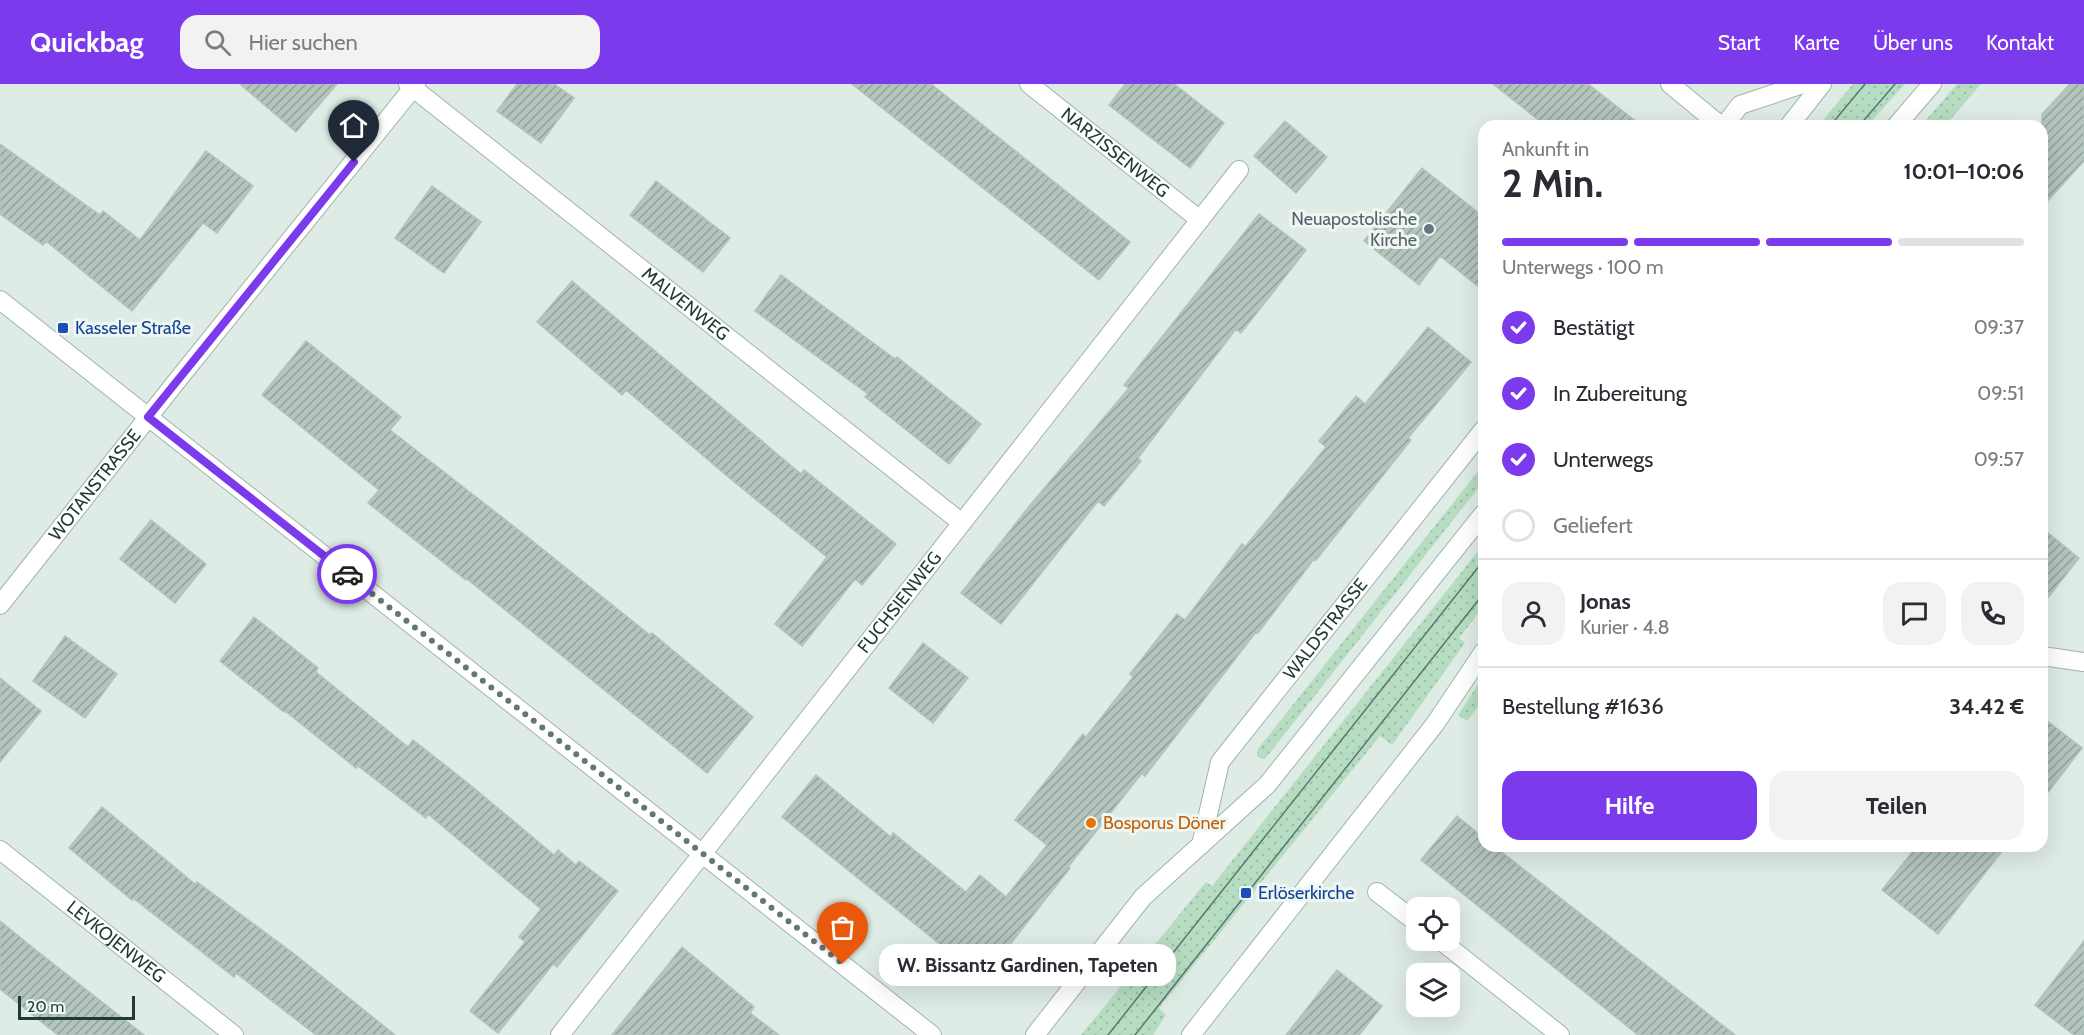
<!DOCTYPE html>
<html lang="de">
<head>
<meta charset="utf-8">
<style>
	body { margin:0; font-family:Cabin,sans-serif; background:#f2f2f3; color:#2b2b33; height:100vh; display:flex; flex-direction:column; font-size:22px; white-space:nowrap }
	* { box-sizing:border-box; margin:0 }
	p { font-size:20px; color:#7c7c81 }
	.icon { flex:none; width:33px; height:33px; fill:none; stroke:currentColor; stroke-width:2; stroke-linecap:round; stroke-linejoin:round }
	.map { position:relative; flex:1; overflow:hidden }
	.details { position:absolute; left:1478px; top:36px; width:570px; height:732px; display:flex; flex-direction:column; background:#fff; border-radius:18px; box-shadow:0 6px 24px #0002 }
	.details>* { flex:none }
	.buttons { position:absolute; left:1406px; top:813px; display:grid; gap:12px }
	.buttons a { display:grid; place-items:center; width:54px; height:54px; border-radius:12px; background:#fff; box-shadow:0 6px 24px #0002; font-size:30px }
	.scale { position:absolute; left:18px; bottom:15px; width:117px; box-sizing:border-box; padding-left:6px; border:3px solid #1f3b33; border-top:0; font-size:16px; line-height:21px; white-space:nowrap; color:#1f3b33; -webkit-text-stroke:4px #eff7f3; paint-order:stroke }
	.pin { position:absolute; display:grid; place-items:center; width:51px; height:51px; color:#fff; margin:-62px -26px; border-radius:50% 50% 50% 0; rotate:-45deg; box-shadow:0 0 6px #0007 }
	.pin .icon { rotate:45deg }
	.courier { position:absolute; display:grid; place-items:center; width:60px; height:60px; margin:-30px; border:4px solid #7c3aed; border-radius:50%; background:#fff; color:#222; box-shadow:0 2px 8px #0007 }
	.bubble { position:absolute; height:42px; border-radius:18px; background:#fff; box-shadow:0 6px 24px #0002; font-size:20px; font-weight:800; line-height:42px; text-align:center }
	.headline em { font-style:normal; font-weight:800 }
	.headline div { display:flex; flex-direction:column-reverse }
	.headline { display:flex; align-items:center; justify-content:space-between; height:102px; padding:0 24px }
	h1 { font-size:39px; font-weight:800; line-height:45px }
	.bar { display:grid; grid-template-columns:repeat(4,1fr); gap:9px 6px; align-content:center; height:72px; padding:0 24px }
	.bar i { height:8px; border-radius:4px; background:#e1e1e2 }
	.bar .selected { background:#7c3aed }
	.bar p { grid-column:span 4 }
	.line { display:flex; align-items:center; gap:15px; padding:0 24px; border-top:2px solid #e1e1e2 }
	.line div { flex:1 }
	.round { display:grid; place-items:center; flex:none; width:63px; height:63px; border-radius:18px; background:#f2f2f3 }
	ol { padding:0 24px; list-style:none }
	li { display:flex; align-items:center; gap:18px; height:66px }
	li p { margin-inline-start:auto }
	li .icon { padding:6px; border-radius:50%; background:#7c3aed; color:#fff; stroke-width:4 }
	li:last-child { color:#7c7c81 }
	li i { width:33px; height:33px; border:3px solid #e1e1e2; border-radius:50% }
	.action { display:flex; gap:12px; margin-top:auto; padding:12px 24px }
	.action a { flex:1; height:69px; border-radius:18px; background:#7c3aed; color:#fff; font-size:24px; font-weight:800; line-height:69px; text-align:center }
	.action a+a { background:#f2f2f3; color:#2b2b33 }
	header { display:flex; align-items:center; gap:36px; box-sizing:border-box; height:84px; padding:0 30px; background:#7c3aed; color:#fff }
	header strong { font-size:28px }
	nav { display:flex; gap:33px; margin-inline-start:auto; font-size:21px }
	.search { width:420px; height:54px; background:#f2f2f3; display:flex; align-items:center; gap:15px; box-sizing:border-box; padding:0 21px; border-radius:18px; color:#7c7c81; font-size:22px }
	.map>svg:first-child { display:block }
</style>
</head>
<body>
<header>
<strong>Quickbag</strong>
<div class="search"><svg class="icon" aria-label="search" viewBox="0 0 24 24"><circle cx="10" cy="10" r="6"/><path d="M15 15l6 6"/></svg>Hier suchen</div>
<nav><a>Start</a><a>Karte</a><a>Über uns</a><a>Kontakt</a></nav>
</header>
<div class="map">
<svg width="2084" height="951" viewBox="0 0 2084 951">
	<defs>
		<pattern id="grass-dots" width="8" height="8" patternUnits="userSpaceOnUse" patternTransform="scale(1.5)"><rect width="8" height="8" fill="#b6ddc1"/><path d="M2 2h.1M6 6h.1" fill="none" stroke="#9cbfa6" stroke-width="1.8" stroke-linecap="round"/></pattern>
		<pattern id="building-hatch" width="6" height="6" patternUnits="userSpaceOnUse" patternTransform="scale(1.5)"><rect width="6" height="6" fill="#b4c5be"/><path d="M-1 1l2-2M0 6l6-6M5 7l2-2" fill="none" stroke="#92a19b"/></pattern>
	</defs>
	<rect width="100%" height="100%" fill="#dfebe5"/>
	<path fill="url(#grass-dots)" d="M1853,0H1905L1867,42H1818Z
		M1957,0H1981L1945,42H1921Z
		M1483,381V398L1265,675L1257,673L1258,665Z
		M1483,461V523L1459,554L1465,559L1392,661L1380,652L1159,924L1166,931L1153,951H1081L1206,798L1212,802Z
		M1483,593V616L1467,637L1458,631Z"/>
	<path fill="url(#building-hatch)" stroke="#b1c4bc" stroke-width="1.5" d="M240,0H337L296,48Z
		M517,0H554L574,14L541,59L497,27Z
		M852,0H931L1130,158L1099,196Z
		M1125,0H1174L1224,39L1190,84L1109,21Z
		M1493,0H1588L1642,42H1546Z
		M2070,0H2084V77L2042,123V30Z
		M1285,37L1327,73L1296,109L1254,72Z
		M0,60L100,131L103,127L140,156L206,67L253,102L217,149L203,139L132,227L46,157L43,161L0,130Z
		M1422,84L1484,133V207L1440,172L1419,201L1364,157Z
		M656,97L730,154L703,188L630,131Z
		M432,102L481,138L444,189L395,154Z
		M1259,130L1306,166L1241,249L1236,245L1138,374L1141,377L1104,422L1098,417L1001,540L961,509L1031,420L1129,304L1124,301Z
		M781,191L895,275L897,273L981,340L949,380L865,313L868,310L755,227Z
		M572,197L801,390L804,386L896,460L862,501L855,495L802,562L775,540L827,473L727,392L626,306L622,311L537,238Z
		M1428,243L1471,278L1408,354L1411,356L1316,476L1314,475L1258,549L1256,548L1145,692L1142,689L1068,783L1070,784L983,895L782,733L816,691L891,753L893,749L966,808L980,791L1006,813L1047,761L1015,736L1083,650L1086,653L1133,593L1130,590L1177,530L1185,536L1242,460L1245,463L1326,363L1319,357L1356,312L1365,320Z
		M306,257L401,333L390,346L530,455L650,551L652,549L753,633L707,689L467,495L466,496L368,419L379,406L262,311Z
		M151,436L206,480L175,519L120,475Z
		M2042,444L2079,474L2042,521Z
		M254,533L318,584L316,588L408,663L413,656L469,700L554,771L558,766L576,781L579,777L618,807L557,883L553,880L498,949L470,927L525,858L519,853L541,825L428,730L426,734L358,682L356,684L285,627L284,628L220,577Z
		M65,552L117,590L85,634L33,597Z
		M923,559L968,594L933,639L889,604Z
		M0,594L41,627L0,678Z
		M2042,633L2082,664L2042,716Z
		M102,723L195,800L197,798L293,869L395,951H316L236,889L234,893L133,814L132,816L69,764Z
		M1457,732L1484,754V762H1494L1735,951H1638L1421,776Z
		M1917,762H2006L1938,850L1882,806Z
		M0,837L32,863L144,951H58L0,905Z
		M2084,857V951H2074L2035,921Z
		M682,863L754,923L750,929L779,951H612Z
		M1337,886L1382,922L1359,951H1286Z"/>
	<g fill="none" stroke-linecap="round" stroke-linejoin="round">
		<g stroke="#a2b3ac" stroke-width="20">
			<g id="minor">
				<path id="s1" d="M408,0L962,439"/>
				<path id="s2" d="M1029,0L1200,136"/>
				<path d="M1670,0L1721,42"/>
				<path d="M1724,42L1740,21L1803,0"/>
				<path d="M0,216L932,951"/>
				<path id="s3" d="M0,521L176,298L416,0"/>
				<path d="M2042,572L2084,578"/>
				<path id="s4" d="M1201,761L1220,678L1484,345"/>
				<path id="s5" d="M0,766L234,951"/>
				<path d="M1377,808L1416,838"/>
				<path d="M1440,856L1560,951"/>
				<path id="s6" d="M560,951L1239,86"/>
			</g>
		</g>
		<g stroke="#9db7ad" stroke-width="20">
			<path id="secondary" d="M1789,42L1822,0
				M1896,42L1932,0
				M1035,951L1143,813L1267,701L1484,429
				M1191,951L1435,640L1484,567"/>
		</g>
		<use href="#minor" stroke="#fff" stroke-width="18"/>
		<use href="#secondary" stroke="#fff" stroke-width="18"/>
		<path stroke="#59776f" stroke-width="1.5" d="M1830,42L1865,0
			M1859,42L1895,0
			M1108,951L1484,476
			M1135,951L1484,509"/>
	</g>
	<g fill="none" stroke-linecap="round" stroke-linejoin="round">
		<path stroke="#627971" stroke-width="6" stroke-dasharray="0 10.8" d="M347,490L843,880"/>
		<path stroke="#7c3aed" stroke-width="8" d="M347,490L148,333L354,78"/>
	</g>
	<circle fill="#6b7280" stroke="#eff7f3" stroke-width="2" cx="1429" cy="145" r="6"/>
	<g fill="#1a4fb4" stroke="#eff7f3" stroke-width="2">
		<rect x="57" y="238" width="12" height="12" rx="3"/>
		<rect x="1240" y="803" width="12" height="12" rx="3"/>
	</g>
	<circle fill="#e8710a" stroke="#eff7f3" stroke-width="2" cx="1091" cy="739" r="6"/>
	<g text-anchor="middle" stroke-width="6" stroke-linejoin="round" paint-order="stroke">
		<g font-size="18" fill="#1f3b33" stroke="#eff7f3">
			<text dy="6" stroke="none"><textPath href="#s2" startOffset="110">NARZISSENWEG</textPath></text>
			<text dy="6" stroke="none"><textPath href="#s1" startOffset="354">MALVENWEG</textPath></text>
			<text dy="6" stroke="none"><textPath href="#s3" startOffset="153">WOTANSTRASSE</textPath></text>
			<text dy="6" stroke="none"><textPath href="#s6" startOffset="550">FUCHSIENWEG</textPath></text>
			<text dy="6" stroke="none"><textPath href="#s4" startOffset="255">WALDSTRASSE</textPath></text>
			<text dy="6" stroke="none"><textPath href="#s5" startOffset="148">LEVKOJENWEG</textPath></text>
		</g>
		<g font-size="18" fill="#5b616d" stroke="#eff7f3" text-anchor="end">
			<text x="1417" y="141">Neuapostolische<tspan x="1417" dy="21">Kirche</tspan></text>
		</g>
		<g font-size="18" fill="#164399" stroke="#eff7f3" text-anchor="start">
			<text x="75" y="250">Kasseler Straße</text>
			<text x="1258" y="815">Erlöserkirche</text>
		</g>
		<g font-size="18" fill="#c56008" stroke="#eff7f3" text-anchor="start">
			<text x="1103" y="745">Bosporus Döner</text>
		</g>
	</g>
</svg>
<div class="buttons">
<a><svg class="icon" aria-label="locate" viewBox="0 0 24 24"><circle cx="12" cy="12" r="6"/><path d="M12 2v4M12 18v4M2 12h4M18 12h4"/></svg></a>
<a><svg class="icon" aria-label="layers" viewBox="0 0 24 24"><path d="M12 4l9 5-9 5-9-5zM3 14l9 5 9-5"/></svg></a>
</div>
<div class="scale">20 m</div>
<div class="pin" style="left:843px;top:880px;background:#ea580c"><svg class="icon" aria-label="bag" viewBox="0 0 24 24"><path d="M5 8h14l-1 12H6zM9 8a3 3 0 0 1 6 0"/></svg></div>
<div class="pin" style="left:354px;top:78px;background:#1f2937"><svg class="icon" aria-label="home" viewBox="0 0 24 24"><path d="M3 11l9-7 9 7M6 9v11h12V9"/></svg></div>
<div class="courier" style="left:347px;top:490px"><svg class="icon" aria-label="car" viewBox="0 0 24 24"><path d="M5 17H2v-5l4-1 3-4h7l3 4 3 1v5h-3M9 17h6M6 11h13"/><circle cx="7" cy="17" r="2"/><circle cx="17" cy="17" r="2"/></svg></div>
<div class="bubble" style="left:879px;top:860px;width:297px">W. Bissantz Gardinen, Tapeten</div>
<section class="details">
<div class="headline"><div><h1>2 Min.</h1><p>Ankunft in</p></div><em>10:01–10:06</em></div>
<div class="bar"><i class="selected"></i><i class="selected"></i><i class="selected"></i><i></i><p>Unterwegs · 100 m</p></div>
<ol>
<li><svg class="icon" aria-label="check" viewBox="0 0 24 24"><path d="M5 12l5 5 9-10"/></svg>Bestätigt<p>09:37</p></li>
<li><svg class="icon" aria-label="check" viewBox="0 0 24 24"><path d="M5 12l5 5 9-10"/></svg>In Zubereitung<p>09:51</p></li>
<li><svg class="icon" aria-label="check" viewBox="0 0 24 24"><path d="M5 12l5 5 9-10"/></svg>Unterwegs<p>09:57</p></li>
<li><i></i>Geliefert</li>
</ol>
<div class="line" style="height:108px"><a class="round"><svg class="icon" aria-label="person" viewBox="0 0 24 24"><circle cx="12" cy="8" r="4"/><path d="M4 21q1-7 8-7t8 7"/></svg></a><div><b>Jonas</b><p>Kurier · 4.8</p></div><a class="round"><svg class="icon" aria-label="chat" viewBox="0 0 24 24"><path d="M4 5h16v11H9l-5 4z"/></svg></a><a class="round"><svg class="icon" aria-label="phone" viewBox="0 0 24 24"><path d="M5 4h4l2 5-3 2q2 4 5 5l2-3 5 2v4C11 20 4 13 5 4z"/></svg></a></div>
<div class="line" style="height:78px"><div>Bestellung #1636</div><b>34.42 €</b></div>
<div class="action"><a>Hilfe</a><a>Teilen</a></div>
</section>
</div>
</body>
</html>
